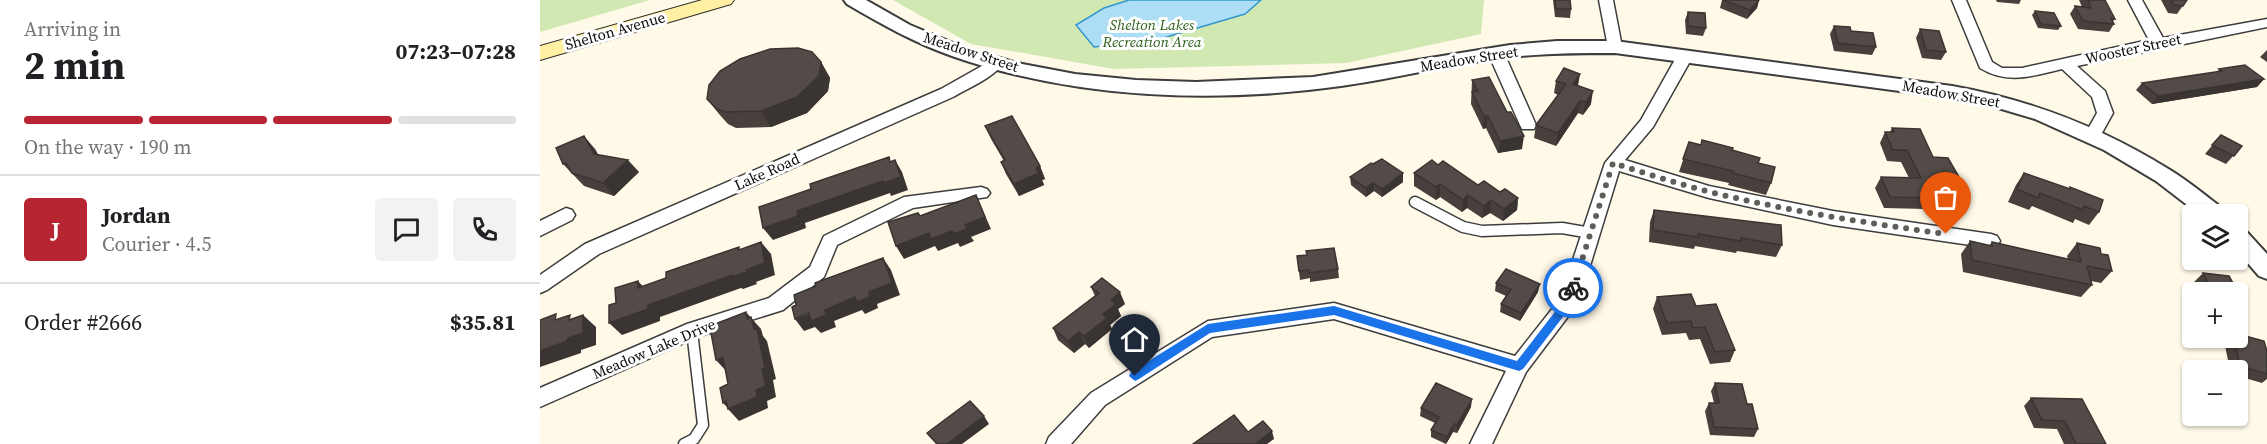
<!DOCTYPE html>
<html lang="en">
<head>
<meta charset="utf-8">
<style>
	body { margin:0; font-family:"Source Serif 4",serif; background:#f2f2f2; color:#202124; height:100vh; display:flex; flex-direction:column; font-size:22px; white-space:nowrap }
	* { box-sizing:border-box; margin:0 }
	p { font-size:20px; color:#757577 }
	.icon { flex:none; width:33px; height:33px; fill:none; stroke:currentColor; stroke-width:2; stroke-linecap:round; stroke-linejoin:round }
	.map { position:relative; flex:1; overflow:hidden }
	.details { display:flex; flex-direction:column; background:#fff; width:540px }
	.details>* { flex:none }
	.buttons { position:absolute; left:1642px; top:204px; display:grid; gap:12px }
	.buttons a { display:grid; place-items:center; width:66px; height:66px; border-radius:6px; background:#fff; box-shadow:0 2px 4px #0004; font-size:30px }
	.pin { position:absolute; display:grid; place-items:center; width:51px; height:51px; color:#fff; margin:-62px -26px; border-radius:50% 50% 50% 0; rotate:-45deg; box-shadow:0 0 6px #0007 }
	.pin .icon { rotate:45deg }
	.courier { position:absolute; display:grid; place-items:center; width:60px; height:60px; margin:-30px; border:4px solid #1a73e8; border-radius:50%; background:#fff; color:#222; box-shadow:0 2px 8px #0007 }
	.summary em { font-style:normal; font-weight:700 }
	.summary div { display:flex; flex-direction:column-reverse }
	.summary { display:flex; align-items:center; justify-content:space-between; height:102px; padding:0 24px }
	h1 { font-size:39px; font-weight:700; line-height:45px }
	.bar { display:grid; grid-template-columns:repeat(4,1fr); gap:9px 6px; align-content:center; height:72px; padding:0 24px }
	.bar i { height:8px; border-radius:4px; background:#e0e0e0 }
	.bar .selected { background:#b82532 }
	.bar p { grid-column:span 4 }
	.line { display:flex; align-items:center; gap:15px; padding:0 24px; border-top:2px solid #e0e0e0 }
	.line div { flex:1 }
	.round { display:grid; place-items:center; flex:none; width:63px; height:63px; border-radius:6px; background:#f2f2f2 }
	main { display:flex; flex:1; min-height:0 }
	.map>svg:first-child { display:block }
</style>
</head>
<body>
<main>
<section class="details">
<div class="summary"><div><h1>2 min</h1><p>Arriving in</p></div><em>07:23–07:28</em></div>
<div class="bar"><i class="selected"></i><i class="selected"></i><i class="selected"></i><i></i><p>On the way · 190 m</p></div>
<div class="line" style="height:108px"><b class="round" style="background:#b82532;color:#fff">J</b><div><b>Jordan</b><p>Courier · 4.5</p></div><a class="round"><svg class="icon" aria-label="chat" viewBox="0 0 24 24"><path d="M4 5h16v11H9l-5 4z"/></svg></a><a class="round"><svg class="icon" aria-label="phone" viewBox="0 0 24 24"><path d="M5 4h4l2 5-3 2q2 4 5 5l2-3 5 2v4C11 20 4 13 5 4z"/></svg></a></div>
<div class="line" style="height:78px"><div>Order #2666</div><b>$35.81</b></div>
</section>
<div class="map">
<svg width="1727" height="444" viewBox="0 0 1727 444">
	<rect width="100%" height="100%" fill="#fff9e8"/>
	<path fill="#d1e8b3" d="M0,0H110L0,32Z
		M353,0H944L941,34L806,63L574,69L431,44Z"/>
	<path fill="#addef5" stroke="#3597cc" stroke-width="1.5" d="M589,0H721L705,14L620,39L554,47L536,25L564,8Z"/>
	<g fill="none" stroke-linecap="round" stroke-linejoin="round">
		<g stroke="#3d3d3d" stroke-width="13">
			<path id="service" d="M875,202L923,227L942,231L1022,228L1051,233
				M144,444L154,439L163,425L152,331"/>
		</g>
		<g stroke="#3d3d3d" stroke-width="3">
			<path id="minor" d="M1059,0H1073L1082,47L1080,50H1070L1068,47Z
				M1412,0H1426L1452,62L1462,68H1482L1609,40L1588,0H1602L1623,38L1727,19V27L1537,66L1565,91L1573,113L1558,140H1546L1544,136L1557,113L1552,97L1522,69C1492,76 1468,85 1440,68Z
				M956,48L964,53L996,125L994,129H982L980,125L948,53Z
				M1145,51L1153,56L1113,127L1085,160L1169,186L1293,211L1451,234L1457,236L1460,241L1457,246L1451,248L1293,225L1169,198L1079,171L1039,302L986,372L952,444H930L966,371L794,319L672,337L565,405L531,444H506L509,437L551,393L668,321L794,303L975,356L1020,299L1065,163L1101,120L1137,56Z
				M456,58L461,60L464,63C451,79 430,87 413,97L59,254L7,290L0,293V275L45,244L401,89Z
				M441,187L447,189L450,193L447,197L373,208L297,245L284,277L243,310L160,336L0,407V388L147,324L229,298L270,267L284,236L364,197Z
				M26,208L32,210L35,215L32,220L0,236V221Z"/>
		</g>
		<g stroke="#3d3d3d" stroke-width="4">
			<path id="tertiary" d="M304,0H326L370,25L425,48L477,63L535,74L596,80L656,82L773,77L970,45L1017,41H1075L1412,86C1491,100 1561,127 1630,170C1648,181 1665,195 1682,208L1685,214H1659L1616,181L1564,150L1495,119L1448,105L1412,98L1075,53C1040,53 1006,53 971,57C914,63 858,78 801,86C674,104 535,99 412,56C375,43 341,24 307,4Z
				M1698,228L1706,231L1727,254V279L1719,276L1698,252Z"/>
		</g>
		<g stroke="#2c2c2c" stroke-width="2">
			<path id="secondary" d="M162,0H194L191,4L0,60V46Z"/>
		</g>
		<use href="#service" stroke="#fff" stroke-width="10"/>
		<use href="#minor" fill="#fff" fill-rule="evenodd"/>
		<use href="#tertiary" fill="#fff" fill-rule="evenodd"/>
		<use href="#secondary" fill="#fff0a3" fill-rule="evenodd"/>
	</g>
	<path fill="#47403d" d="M1013,0H1030L1031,9L1030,18L1015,17Z
		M1182,0H1219L1217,8L1207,19L1180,8Z
		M1456,0H1481L1479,4L1457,2Z
		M1539,0H1565L1575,19L1572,22L1574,24L1569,32L1538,29L1530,14L1535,6L1542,7Z
		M1621,0H1647L1637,14L1628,13Z
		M1495,11L1521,26L1518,30L1498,28L1492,15Z
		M1148,12L1166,28L1163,36L1146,34L1145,20Z
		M1294,26L1311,31L1336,47L1332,55L1294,51L1290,34Z
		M1380,29L1406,52L1401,60L1382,58L1376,38Z
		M1727,50V62L1720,57Z
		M281,62L290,78L288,91L267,113L231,127L196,128L188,124L179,114L167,99Z
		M1679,69L1724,79L1717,87L1612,104L1596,90L1602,83L1677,72Z
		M932,80L982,149L958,153L946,128L943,129L931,104Z
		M1016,81L1038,86L1051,104L1043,115L1038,113L1016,146L994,138L996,125L1018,95L1014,93Z
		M445,126L500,166L505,179L502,180L504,185L479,196L466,174L461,162L464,161L451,139Z
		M1352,128L1419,177L1412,189L1406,188L1409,193L1402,205L1388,204L1385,209L1344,208L1335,188L1341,177L1369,178L1361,162L1347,161L1340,143L1345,132H1350Z
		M1681,135L1702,146L1686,164L1665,154Z
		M1149,142L1161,145L1192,150L1218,163L1231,183L1226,195L1188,185L1189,183L1139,172Z
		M55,149L58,155L99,172L74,196L44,186L23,164Z
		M898,165L938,185L978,198L977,210L963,221L950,213L942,218L927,208L922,212L900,197L896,200L874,186V173Z
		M1484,173L1529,189L1530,187L1559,212L1549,225L1535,219L1533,223L1492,206L1489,210L1468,202L1476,185Z
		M810,177L863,182L842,197L834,191L826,197L811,185Z
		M1114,210L1242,245L1236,257L1197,251L1196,253L1155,246L1154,249L1109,242L1110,222Z
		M1430,241L1449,246L1452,242L1528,259L1527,256L1537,243L1561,254L1572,271L1561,283L1551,281L1552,285L1541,297L1423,272L1421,254Z
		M757,256L798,269L799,278L770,282V278L760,280Z
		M1663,273L1689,276L1703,301L1698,306V292H1660L1654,282Z
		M956,283L998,292L980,321L960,312L961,304L966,296L955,291Z
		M551,287L585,304L578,309L581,316L570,325L572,329L549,348L545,344L534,353L518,340L513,328L555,296Z
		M1117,297L1156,306L1195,350L1190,362L1170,364L1160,339L1149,340L1146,333L1122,335L1113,309Z
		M1687,338H1698L1727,351V379L1722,383L1698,376V370H1690L1684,341Z
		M1175,383L1207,404L1218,429L1214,437L1170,435L1165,411L1169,403H1174L1171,391Z
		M1491,398L1566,444H1524L1517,429L1494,428L1484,406Z
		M931,407L917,433L913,432L906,444L891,437V430L895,423L880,416L881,408Z"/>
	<path fill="#3a3432" d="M1219,0L1217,8L1207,19L1210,10Z
		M281,62L290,78L288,91L267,113L231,127L221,111Z
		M1040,74L1038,86L1033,84Z
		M1724,79L1717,87L1612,104L1618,96Z
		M1053,91L1051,104L1043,115L1046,102Z
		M1040,101L1038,113L1016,146L1018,133Z
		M944,116H948L946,128L943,129Z
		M44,136L55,149L65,167L54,154Z
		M984,136L982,149L958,153L960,141Z
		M88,160L99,172L74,196L63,183Z
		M355,160L362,172L368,190L351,196L350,193L265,223L266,228L233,240L223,228Z
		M500,166L505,179L502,180L504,185L479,196L474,184L496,168Z
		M863,173V182L842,197V189Z
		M833,183L834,191L826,197V188Z
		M900,184V197L896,200V187Z
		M436,195L451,229L431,237L434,241L420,247L418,243L398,251L395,246L364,259L356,246L389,233L425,225Z
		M928,195L927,208L922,212L923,200Z
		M978,198L977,210L963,221L964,209Z
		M951,200L950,213L942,218L944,206Z
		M221,242L231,254L235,275L216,282L217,284L203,289L201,288L120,317V321L82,335L69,323L108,305L206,270Z
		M343,258L351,270L360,295L337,304L338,308L325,314L322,310L294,321L296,327L281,333L275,327L264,331L255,319L329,292Z
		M98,281L109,293L98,288Z
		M1000,284L998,292L980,321L981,313Z
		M580,292L585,304L578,309L581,316L570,325L572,329L549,348L544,336L571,300Z
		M206,312L221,329L223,336L227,341L236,379L233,380L236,397L227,401L228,408L199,421L188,409H189L183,403L216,390L214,329L207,319Z
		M43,315L56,327V345L41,350V353L0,367V351L28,338Z
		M539,332L545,344L534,353L528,341Z
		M183,357L187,372L176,360Z
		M932,399L931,407L917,433V425Z
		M444,416L449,424L422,444H407Z
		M914,424L913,432L906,444L907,437Z
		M732,431L734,439L727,444H715Z"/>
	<path fill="#534b47" stroke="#3a3432" stroke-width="1.5" d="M1015,0H1030L1031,9H1016Z
		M1183,0H1219L1210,10Z
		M1548,0H1565L1575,19L1571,18L1574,24L1543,21L1535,6L1551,8Z
		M1631,0H1647L1643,6L1634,5Z
		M1495,11L1514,13L1521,26L1501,24Z
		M1148,12L1165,13L1166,28L1148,26Z
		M1294,26L1310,27L1311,31L1333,33L1336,47L1298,43Z
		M1380,29L1399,31L1406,52L1386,50Z
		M258,48L272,52L281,62L279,76L257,97L221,111L185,112L177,109L167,99L169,85L180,71L200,59L230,49Z
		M1705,65L1724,79L1618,96L1602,83L1682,71L1679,69Z
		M1024,68L1040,74L1033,84L1053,91L1046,102L1040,101L1018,133L996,125L1026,84L1016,81Z
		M949,77L967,112H971L984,136L960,141L948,116H944L932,92L938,91L932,80Z
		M472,116L500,166L496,168L499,173L474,184L461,162L465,160L445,126Z
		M1352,128L1380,129L1393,157L1408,158L1419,177H1400L1409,193H1390L1392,198L1350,197L1341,177L1381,178L1367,150H1353L1345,132H1354Z
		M1681,135L1702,146L1694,156L1672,145Z
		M44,136L54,154L88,160L63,183L32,173L26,163L23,164L16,148Z
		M1162,140L1193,148L1192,150L1220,158L1218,163L1235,167L1231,183L1193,173V171L1143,159L1149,142L1161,145Z
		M349,157L350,162L355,160L361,177L344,183L343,181L257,211L258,216L223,228L219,207L271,189L270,184Z
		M842,159L863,173L842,189L833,183L826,188L810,177L831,163L833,164Z
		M892,160L898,165L903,161L938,185L944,181L960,192L965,189L978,198L964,209L951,200L944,206L928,195L923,200L900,184L896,187L874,173Z
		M1484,173L1530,189V187L1563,200L1559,212L1544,206L1543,210L1500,193L1498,198L1477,189Z
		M436,195L445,217L425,225L427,229L414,234L412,231L391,239L389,233L356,246L348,222L378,213L380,216Z
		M1114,210L1241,225L1242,245L1201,238V241L1158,234V237L1113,230Z
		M1430,241L1452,246V242L1541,262L1537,243L1560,248L1561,254L1568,255L1572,271L1547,266L1552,285L1432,260Z
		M221,242L225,263L206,270L207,272L192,277V275L108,305V309L69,323V305L76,303L75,288L98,281V288L126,278V272L199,247V250Z
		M794,248L798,269L769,273V270L759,271L757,256L767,255L766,251Z
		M343,258L352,283L329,292L330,297L317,302L315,297L285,310L286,315L271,321L269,313L255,319L252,307L256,305L254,295L276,286L275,283Z
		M966,269L1000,284L981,313L961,304L971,289L956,283Z
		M1663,273L1689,276L1703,301H1698V292H1673Z
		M562,278L580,292L571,300L576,304L563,314L567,318L544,336L539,332L528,341L513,328L559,293L551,287Z
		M1151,294L1156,306L1176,304L1195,350L1175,352L1165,327L1153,328L1151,321L1127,323L1117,297Z
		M206,312L207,319L211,317L214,329H217L225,368L222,369L226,386L216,390L217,397L188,409L186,401L183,403L180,388L188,384L183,357L176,360L171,333L176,331L175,324Z
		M16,314L15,320L30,315L29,320L43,315V333L28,338L27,341L0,351V320Z
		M1698,334L1724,341L1727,351V374L1700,366L1694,338H1698Z
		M896,383L932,399L917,425L914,424L907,437L891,430L899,417L881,408Z
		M1175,383L1202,384L1207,404H1212L1218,429L1174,427L1169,403H1179Z
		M1491,398L1542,399L1566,444H1536L1525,421L1502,420Z
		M430,401L444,416L407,444H397L387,433Z
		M694,415L708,432L723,421L732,431L715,444H653Z"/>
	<path fill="#1a73e8" d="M1033,284L1038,288L1032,305L983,369L979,371L794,315L670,333L599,379L595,381L589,376L591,372L668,324L794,306L977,361L1024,300L1029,285Z"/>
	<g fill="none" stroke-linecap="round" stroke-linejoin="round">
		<path stroke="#605e58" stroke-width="6" stroke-dasharray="0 10.8" d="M1033,288L1073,163C1105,173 1138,184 1170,192C1248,211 1327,223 1406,234"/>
	</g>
	<g text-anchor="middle" stroke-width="6" stroke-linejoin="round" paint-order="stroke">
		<g font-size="15" font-style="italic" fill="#2e601c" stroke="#fff">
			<text x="612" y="30">Shelton Lakes<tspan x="612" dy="17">Recreation Area</tspan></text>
		</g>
		<g font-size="15" fill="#0a0a0a" stroke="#fff">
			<text transform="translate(75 31) rotate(-16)" y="5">Shelton Avenue</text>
			<text transform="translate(1593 49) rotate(-12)" y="5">Wooster Street</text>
			<text transform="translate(431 52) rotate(18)" y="5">Meadow Street</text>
			<text transform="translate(929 59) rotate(-9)" y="5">Meadow Street</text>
			<text transform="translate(1411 94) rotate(10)" y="5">Meadow Street</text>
			<text transform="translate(227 172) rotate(-24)" y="5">Lake Road</text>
			<text transform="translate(114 349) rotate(-23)" y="5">Meadow Lake Drive</text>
		</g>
	</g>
</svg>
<div class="buttons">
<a><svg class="icon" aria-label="layers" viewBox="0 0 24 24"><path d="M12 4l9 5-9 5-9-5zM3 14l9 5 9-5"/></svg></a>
<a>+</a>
<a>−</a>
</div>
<div class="pin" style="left:1406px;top:234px;background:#ea580c"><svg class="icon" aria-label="bag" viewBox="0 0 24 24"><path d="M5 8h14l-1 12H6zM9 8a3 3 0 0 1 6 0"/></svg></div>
<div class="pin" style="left:595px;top:376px;background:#1f2937"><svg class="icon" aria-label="home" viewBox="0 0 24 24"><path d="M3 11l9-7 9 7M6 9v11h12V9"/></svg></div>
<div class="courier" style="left:1033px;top:288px"><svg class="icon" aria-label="bike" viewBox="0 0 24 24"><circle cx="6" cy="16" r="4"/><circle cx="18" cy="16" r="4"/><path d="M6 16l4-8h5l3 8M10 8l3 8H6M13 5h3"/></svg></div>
</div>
</main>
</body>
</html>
